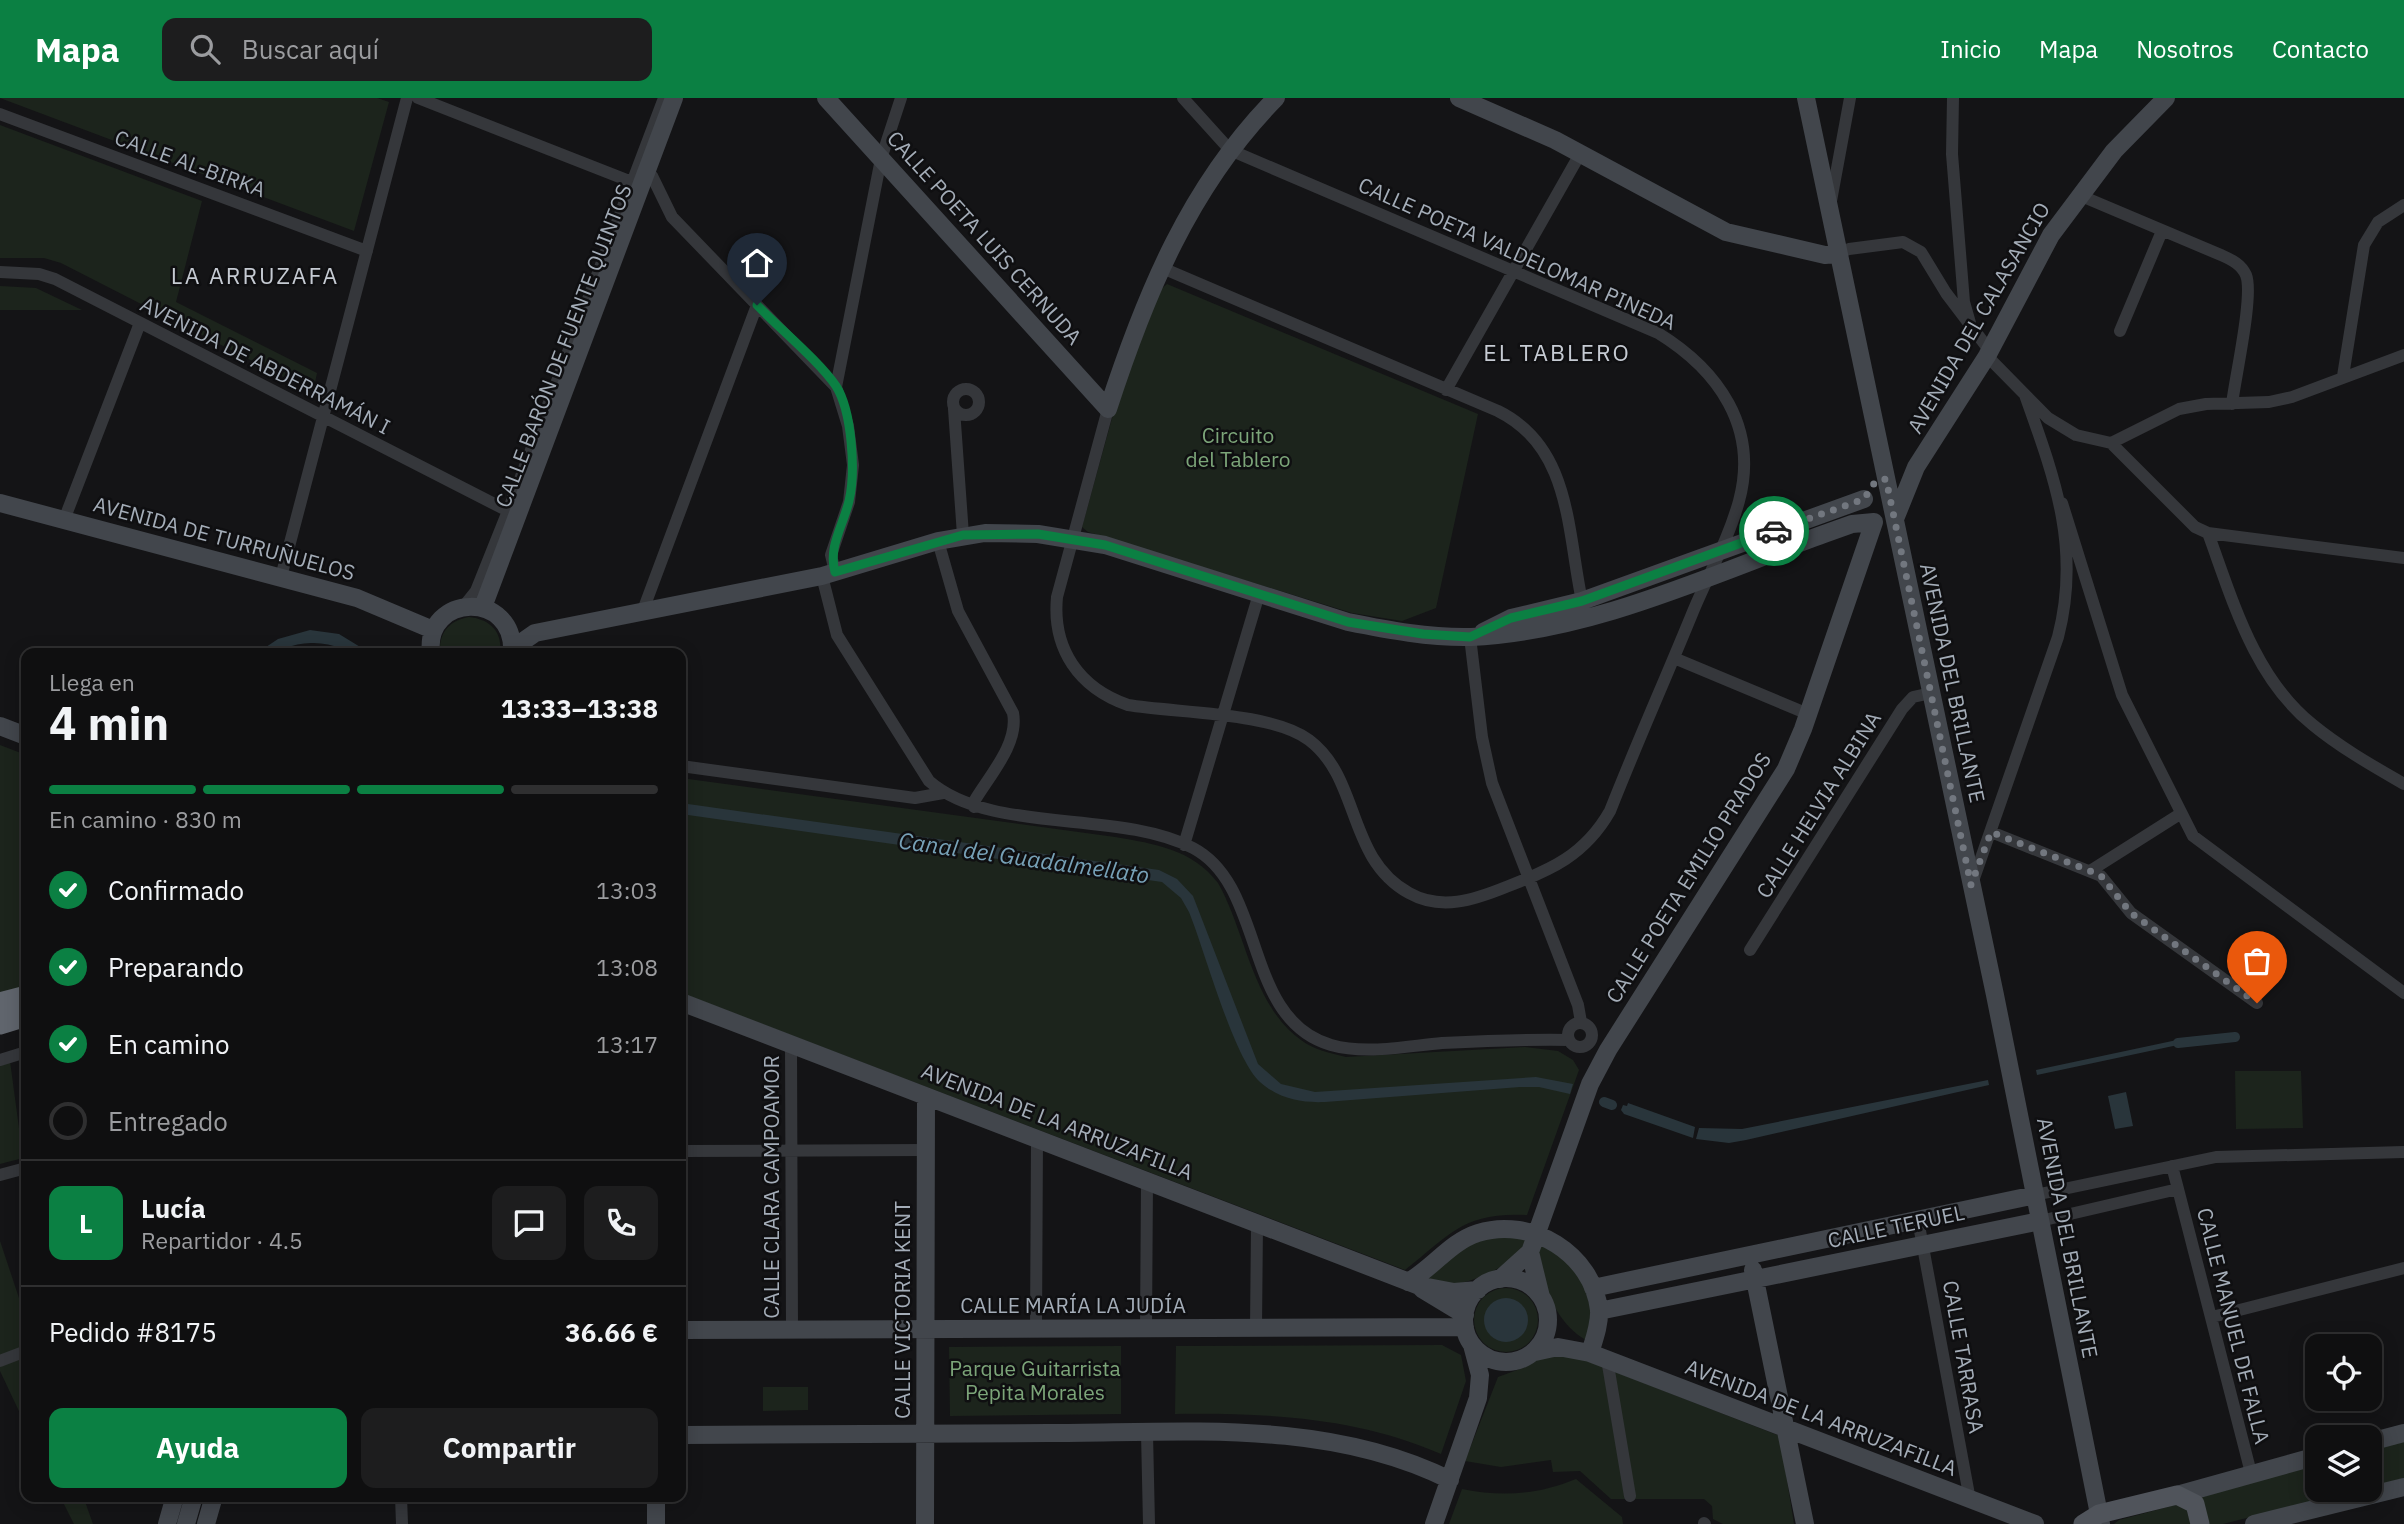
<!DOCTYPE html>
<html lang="es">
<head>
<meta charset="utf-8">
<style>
	body { margin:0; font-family:"IBM Plex Sans",sans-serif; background:#1d1d1e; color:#f1f3f6; height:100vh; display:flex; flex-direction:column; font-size:26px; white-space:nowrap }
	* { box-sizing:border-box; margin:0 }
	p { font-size:23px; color:#9b9c9f }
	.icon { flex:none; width:38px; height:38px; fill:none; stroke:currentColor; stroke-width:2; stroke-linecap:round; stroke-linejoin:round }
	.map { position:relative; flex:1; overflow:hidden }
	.side { position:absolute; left:21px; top:550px; width:665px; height:854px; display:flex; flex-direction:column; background:#0f0f10; border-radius:14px; box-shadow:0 4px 18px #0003,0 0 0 2px #2f2f30 }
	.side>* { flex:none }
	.buttons { position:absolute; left:2305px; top:1236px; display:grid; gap:14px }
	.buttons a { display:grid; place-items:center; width:77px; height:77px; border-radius:14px; background:#0f0f10; box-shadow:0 4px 18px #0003,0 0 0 2px #2f2f30; font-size:35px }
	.pin { position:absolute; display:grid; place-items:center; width:60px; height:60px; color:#fff; margin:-72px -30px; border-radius:50% 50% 50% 0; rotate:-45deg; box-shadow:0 0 7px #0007 }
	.pin .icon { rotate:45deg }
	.courier { position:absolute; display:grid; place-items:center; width:70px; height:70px; margin:-35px; border:5px solid #0b8043; border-radius:50%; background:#fff; color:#222; box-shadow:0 2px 9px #0007 }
	.summary em { font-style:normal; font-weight:700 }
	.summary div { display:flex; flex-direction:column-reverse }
	.summary { display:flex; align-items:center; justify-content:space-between; height:119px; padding:0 28px }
	h1 { font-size:46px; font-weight:700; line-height:52px }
	.bar { display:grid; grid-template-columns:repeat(4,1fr); gap:10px 7px; align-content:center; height:84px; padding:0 28px }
	.bar i { height:9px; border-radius:5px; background:#2f2f30 }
	.bar .on { background:#0b8043 }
	.bar p { grid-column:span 4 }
	.line { display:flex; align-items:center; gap:18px; padding:0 28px; border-top:2px solid #2f2f30 }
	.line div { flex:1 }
	.round { display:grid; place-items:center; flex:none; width:74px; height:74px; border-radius:14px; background:#1d1d1e }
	ol { padding:0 28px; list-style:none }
	li { display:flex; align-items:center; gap:21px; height:77px }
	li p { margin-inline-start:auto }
	li .icon { padding:7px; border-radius:50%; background:#0b8043; color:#fff; stroke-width:4 }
	li:last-child { color:#9b9c9f }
	li i { width:38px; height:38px; border:4px solid #2f2f30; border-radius:50% }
	.button { display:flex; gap:14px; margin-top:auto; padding:14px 28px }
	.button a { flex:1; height:80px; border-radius:14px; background:#0b8043; color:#fff; font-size:28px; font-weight:700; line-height:80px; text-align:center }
	.button a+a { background:#1d1d1e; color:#f1f3f6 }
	header { display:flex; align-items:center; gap:42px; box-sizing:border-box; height:98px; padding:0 35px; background:#0b8043; color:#fff }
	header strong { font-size:33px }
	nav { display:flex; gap:38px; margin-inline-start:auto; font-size:24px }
	.search { width:490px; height:63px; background:#1d1d1e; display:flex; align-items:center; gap:18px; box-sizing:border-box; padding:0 24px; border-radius:14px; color:#9b9c9f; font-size:26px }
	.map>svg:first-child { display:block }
</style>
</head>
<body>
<header>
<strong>Mapa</strong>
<div class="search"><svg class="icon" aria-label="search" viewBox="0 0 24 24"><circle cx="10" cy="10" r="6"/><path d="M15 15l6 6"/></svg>Buscar aquí</div>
<nav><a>Inicio</a><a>Mapa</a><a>Nosotros</a><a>Contacto</a></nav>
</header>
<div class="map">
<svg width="2404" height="1426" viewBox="0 0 2404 1426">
	<rect width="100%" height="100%" fill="#141416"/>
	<path fill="#1c241c" d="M0,0H377L389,4L354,133Z
		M0,27L202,103L176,204L317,275L313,294L61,165L44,160H0Z
		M1167,186L1478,316L1436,510L1402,523L1352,515L1088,434L1082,429L1114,313L1158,194Z
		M0,188L36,190L82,212H0Z
		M469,519C489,521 503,533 500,555H440C439,534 449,523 469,519Z
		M0,647L26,657V888L0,895Z
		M681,680L1115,739C1155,746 1192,751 1218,785C1246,834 1252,907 1301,942C1314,952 1330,955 1346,959L1525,949L1558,953L1573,962L1579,972L1527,1117C1463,1114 1451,1136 1405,1172L681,895Z
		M10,963L23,1060L0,1066V966Z
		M2235,973H2301L2303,1030L2236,1031Z
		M1516,1137L1526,1142C1525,1161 1481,1180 1465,1184C1453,1188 1437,1185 1426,1180L1443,1163L1485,1138Z
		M0,1143L26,1221V1328L0,1273Z
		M1547,1147C1579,1169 1600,1202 1586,1242C1557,1227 1537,1180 1539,1149Z
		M1474 1222a32 32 0 1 1 64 0a32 32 0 1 1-64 0Z
		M1442,1247L1461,1257L1466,1283L1441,1356C1357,1319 1267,1315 1175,1316L1176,1248Z
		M1121,1248V1316L950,1318L949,1249Z
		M1567,1255L1780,1338L1794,1426H1723L1713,1421L1712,1408L1704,1401H1611L1580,1373L1553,1374L1551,1362L1501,1369L1465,1363L1498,1279L1528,1268L1543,1256Z
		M763,1289H808V1312L763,1313Z
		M2404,1341V1380L2370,1389V1350Z
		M2317,1364V1391H2361L2223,1426H2208L2199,1395Z
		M1576,1381L1622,1419L1623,1426H1449L1462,1391C1502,1399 1537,1397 1576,1381Z
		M60,1398H83L93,1426H74Z
		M2175,1407L2186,1410L2191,1426H2114L2119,1422Z"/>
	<path fill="#29353b" d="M310,532L339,536L370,555C349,555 332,544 311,545C292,545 277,555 257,555L278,541Z
		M681,705L1159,772L1177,781L1193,798L1258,966L1281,986L1315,994L1536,979L1573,986L1570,996L1539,989H1520L1325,1004C1301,1005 1279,1001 1260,984C1233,959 1205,853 1189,814L1181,800L1162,784L681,716Z
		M2191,939L2192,944L2037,977L2036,972Z
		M1988,982L1989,987L1746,1042L1729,1045L1696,1041L1699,1030L1742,1031Z
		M2126,994L2133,1028L2115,1031L2108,998Z
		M1628,1005L1695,1029L1693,1040L1624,1016L1621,1012L1623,1007L1627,1008Z
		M1484 1222a22 22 0 1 1 44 0a22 22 0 1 1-44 0Z"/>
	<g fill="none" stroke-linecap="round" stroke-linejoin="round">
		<path stroke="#29353b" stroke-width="10" d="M2178,945L2235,939
			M1604,1004L1612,1007"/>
		<path stroke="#35373b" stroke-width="12" d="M418,0L632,84
			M1953,0L1952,56L1964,204L1970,225
			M0,16L367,153
			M652,78L672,119L836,289L848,328L853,367L849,404L831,457L835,474
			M2079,97L2221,157C2232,162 2241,166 2246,177C2254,197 2235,280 2232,306
			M1831,103L1850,0
			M1836,156L1849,151L1903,144L1921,154L1946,195L1990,253
			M1160,169L1498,313C1571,349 1567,432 1582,503
			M0,174L39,176L55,181L508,413
			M2120,233L2162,133
			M1987,258L2048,320L2076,337L2111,345L2195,429L2208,435L2404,460
			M2343,278L2364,147L2378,124L2404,107
			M836,289L881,61L901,0
			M953 304a13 13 0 1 1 26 0a13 13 0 1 1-26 0Z
			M1446,292L1580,56
			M954,311L963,437
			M1108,311L1057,499C1052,551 1079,590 1128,607C1176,615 1272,614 1309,642C1361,681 1346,760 1409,795C1441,813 1474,802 1506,789C1551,772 1585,757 1610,713C1636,647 1665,582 1692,516C1707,479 1728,443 1739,403C1759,329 1718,272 1658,235L1230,52L1183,0
			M2111,345L2179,311L2206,306L2269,304L2292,299L2404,257
			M2062,405L2122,597L2193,738L2404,895
			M64,422L140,225
			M2208,435C2233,503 2254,580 2313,627C2341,650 2373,668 2404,686
			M938,443L958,513L1013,615C1019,645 990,677 975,702L974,709
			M822,478L837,537L929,683C991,737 1117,711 1193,750C1267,789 1242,921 1331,947C1366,957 1407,948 1442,945C1484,943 1527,941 1569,942
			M281,479L407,0
			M464,508L476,493L508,413L664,0
			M642,515L757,207
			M1470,539L1482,639L1492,685L1578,907L1581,924
			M1674,560L1808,616
			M681,668L915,700L943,695
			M1991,734L2101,778L2131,815L2257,905
			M1184,747L1259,496
			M2090,773L2180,716
			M1972,786L2058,539C2081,450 2055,381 2025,297
			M1750,852L1902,611L1913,599L1931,595
			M1568 937a12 12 0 1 1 24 0a12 12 0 1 1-24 0Z
			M791,946L792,1232
			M0,962L26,954
			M681,1053L926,1052
			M0,1077L26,1070
			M2178,1091L2251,1375
			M2035,1097L2216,1059L2404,1054
			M1918,1122L1970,1402
			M2040,1123L2178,1091L2172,1068
			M2212,1219L2404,1170
			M1146,1230L1147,1084
			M1256,1230L1257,1126
			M1036,1231L1037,1041
			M1607,1261L1630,1398
			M0,1263L26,1253
			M1147,1335L1149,1426
			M401,1398L402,1426
			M1704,1425L1705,1426"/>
		<path stroke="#42464c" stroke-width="18" d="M826,0L1108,311C1145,197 1190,87 1276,0
			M1459,0L1555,42L1726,134L1825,157L1836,156
			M1806,0L1995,897L2101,1426
			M0,405L357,500L433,532
			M1895,421L1916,369L1987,258L2051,137L2114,53L2166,0
			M483,509L674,0
			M1483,534L1511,520L1582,503L1864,401
			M512,551L535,535L822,478L938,443L985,435L1038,436L1105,447L1348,524C1388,532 1430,540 1471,539C1593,533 1710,477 1824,436L1852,426L1874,424L1803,631L1786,671L1608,952L1590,986L1530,1154L1500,1181
			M431,555C424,495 516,492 512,555
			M0,628L26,638
			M681,904L1417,1187L1454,1194L1478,1192
			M1530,1154L1541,1199
			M1753,1172L1805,1426
			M1464 1222a42 42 0 1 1 84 0a42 42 0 1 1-84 0Z
			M1408,1184C1434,1169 1450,1144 1478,1135C1531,1118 1593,1156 1599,1212C1600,1226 1594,1242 1590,1255
			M1593,1190L2035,1097
			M1422,1191L1465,1217
			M1599,1213L2040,1123
			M681,1232L1465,1229
			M1535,1254L1558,1249L1590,1255L2035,1426
			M681,1337C803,1336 925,1336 1048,1335C1182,1335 1326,1320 1450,1382
			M2370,1344L2404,1335
			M2177,1397L2317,1358
			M167,1426L175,1398
			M186,1426L194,1398
			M206,1426L214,1398
			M656,1426V1398
			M925,1426L926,999
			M1434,1426L1478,1300L1480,1277L1472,1247
			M2254,1426L2404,1389"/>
		<path stroke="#50545b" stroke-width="19" d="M2083,1426L2099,1416L2177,1397L2195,1406L2200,1426"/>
		<path stroke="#60656d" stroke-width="23" d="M0,906L26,899
			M0,925L26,917"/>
	</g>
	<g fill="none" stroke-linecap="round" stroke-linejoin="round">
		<path stroke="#72777f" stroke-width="7" stroke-dasharray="0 12.6" d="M1774,433L1864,401L1875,384L1886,381L1971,787L1991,734L2090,773L2101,778L2131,815L2257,905"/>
		<path stroke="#0b8043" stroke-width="9" d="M757,207C779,230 819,263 836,288C852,313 856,374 849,403C843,428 828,449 835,474L963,437L1038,436L1105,447L1348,524L1423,536L1470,539L1511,520L1582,503L1774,433"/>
	</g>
	<g text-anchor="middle" stroke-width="5" stroke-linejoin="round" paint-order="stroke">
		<g font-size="21" fill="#a4adb8" stroke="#0f0f11">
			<text transform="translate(190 66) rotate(20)" y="7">CALLE AL-BIRKA</text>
			<text transform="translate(984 140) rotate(48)" y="7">CALLE POETA LUIS CERNUDA</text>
			<text transform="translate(1517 156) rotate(24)" y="7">CALLE POETA VALDELOMAR PINEDA</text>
			<text transform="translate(1979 220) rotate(-60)" y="7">AVENIDA DEL CALASANCIO</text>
			<text transform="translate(564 248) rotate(-69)" y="7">CALLE BARÓN DE FUENTE QUINTOS</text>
			<text transform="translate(265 268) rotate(27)" y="7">AVENIDA DE ABDERRAMÁN I</text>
			<text transform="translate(224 441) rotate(15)" y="7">AVENIDA DE TURRUÑUELOS</text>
			<text transform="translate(1952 585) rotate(78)" y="7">AVENIDA DEL BRILLANTE</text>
			<text transform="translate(1819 707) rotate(-58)" y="7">CALLE HELVIA ALBINA</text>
			<text transform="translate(1689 780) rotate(-58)" y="7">CALLE POETA EMILIO PRADOS</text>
			<text transform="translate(1057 1024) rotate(21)" y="7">AVENIDA DE LA ARRUZAFILLA</text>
			<text transform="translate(772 1089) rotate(-90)" y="7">CALLE CLARA CAMPOAMOR</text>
			<text transform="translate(1896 1129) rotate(-12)" y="7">CALLE TERUEL</text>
			<text transform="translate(2067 1140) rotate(79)" y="7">AVENIDA DEL BRILLANTE</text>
			<text x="1073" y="1215">CALLE MARÍA LA JUDÍA</text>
			<text transform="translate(903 1212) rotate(-90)" y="7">CALLE VICTORIA KENT</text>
			<text transform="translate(2233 1228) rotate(76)" y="7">CALLE MANUEL DE FALLA</text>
			<text transform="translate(1963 1259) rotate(80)" y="7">CALLE TARRASA</text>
			<text transform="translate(1821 1320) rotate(21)" y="7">AVENIDA DE LA ARRUZAFILLA</text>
		</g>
		<g font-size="21" fill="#7ca579" stroke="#0f0f11">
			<text x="1238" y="345">Circuito<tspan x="1238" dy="24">del Tablero</tspan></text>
			<text x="1035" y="1278">Parque Guitarrista<tspan x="1035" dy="24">Pepita Morales</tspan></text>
		</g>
		<g font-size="23" letter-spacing="2" fill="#c6cbd3" stroke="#0f0f11">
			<text x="255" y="186">LA ARRUZAFA</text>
			<text x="1557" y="263">EL TABLERO</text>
		</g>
		<g font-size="23" font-style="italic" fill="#77a1b7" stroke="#0f0f11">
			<text transform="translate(1024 760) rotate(8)" y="8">Canal del Guadalmellato</text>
		</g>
	</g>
</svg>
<div class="buttons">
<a><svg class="icon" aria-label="locate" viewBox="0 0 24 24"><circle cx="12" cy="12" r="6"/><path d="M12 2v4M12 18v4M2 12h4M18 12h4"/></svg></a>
<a><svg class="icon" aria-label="layers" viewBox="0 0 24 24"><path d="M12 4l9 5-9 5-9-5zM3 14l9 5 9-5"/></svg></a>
</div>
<div class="pin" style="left:2257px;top:905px;background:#ea580c"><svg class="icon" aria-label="bag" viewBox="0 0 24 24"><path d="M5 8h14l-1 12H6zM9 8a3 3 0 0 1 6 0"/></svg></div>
<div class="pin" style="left:757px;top:207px;background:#1f2937"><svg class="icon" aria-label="home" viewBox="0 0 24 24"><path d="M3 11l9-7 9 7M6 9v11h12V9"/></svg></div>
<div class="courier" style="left:1774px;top:433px"><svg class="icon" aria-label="car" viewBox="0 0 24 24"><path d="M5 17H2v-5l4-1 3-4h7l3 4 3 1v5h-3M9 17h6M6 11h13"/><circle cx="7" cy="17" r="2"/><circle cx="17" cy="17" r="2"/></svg></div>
<section class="side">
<div class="summary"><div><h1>4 min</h1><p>Llega en</p></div><em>13:33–13:38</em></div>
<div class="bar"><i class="on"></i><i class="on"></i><i class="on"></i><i></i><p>En camino · 830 m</p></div>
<ol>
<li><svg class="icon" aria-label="check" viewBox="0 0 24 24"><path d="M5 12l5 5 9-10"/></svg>Confirmado<p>13:03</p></li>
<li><svg class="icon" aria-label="check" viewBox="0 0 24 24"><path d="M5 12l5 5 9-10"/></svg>Preparando<p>13:08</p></li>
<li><svg class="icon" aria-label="check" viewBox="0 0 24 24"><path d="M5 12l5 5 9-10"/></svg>En camino<p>13:17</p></li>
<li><i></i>Entregado</li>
</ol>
<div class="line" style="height:126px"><b class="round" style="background:#0b8043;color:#fff">L</b><div><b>Lucía</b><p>Repartidor · 4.5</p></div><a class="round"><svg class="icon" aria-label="chat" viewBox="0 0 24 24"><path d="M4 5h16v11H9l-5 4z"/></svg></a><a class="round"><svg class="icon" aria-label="phone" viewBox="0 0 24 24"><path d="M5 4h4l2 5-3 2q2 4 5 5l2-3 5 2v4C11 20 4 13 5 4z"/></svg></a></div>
<div class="line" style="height:91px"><div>Pedido #8175</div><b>36.66 €</b></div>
<div class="button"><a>Ayuda</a><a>Compartir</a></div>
</section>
</div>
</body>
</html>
